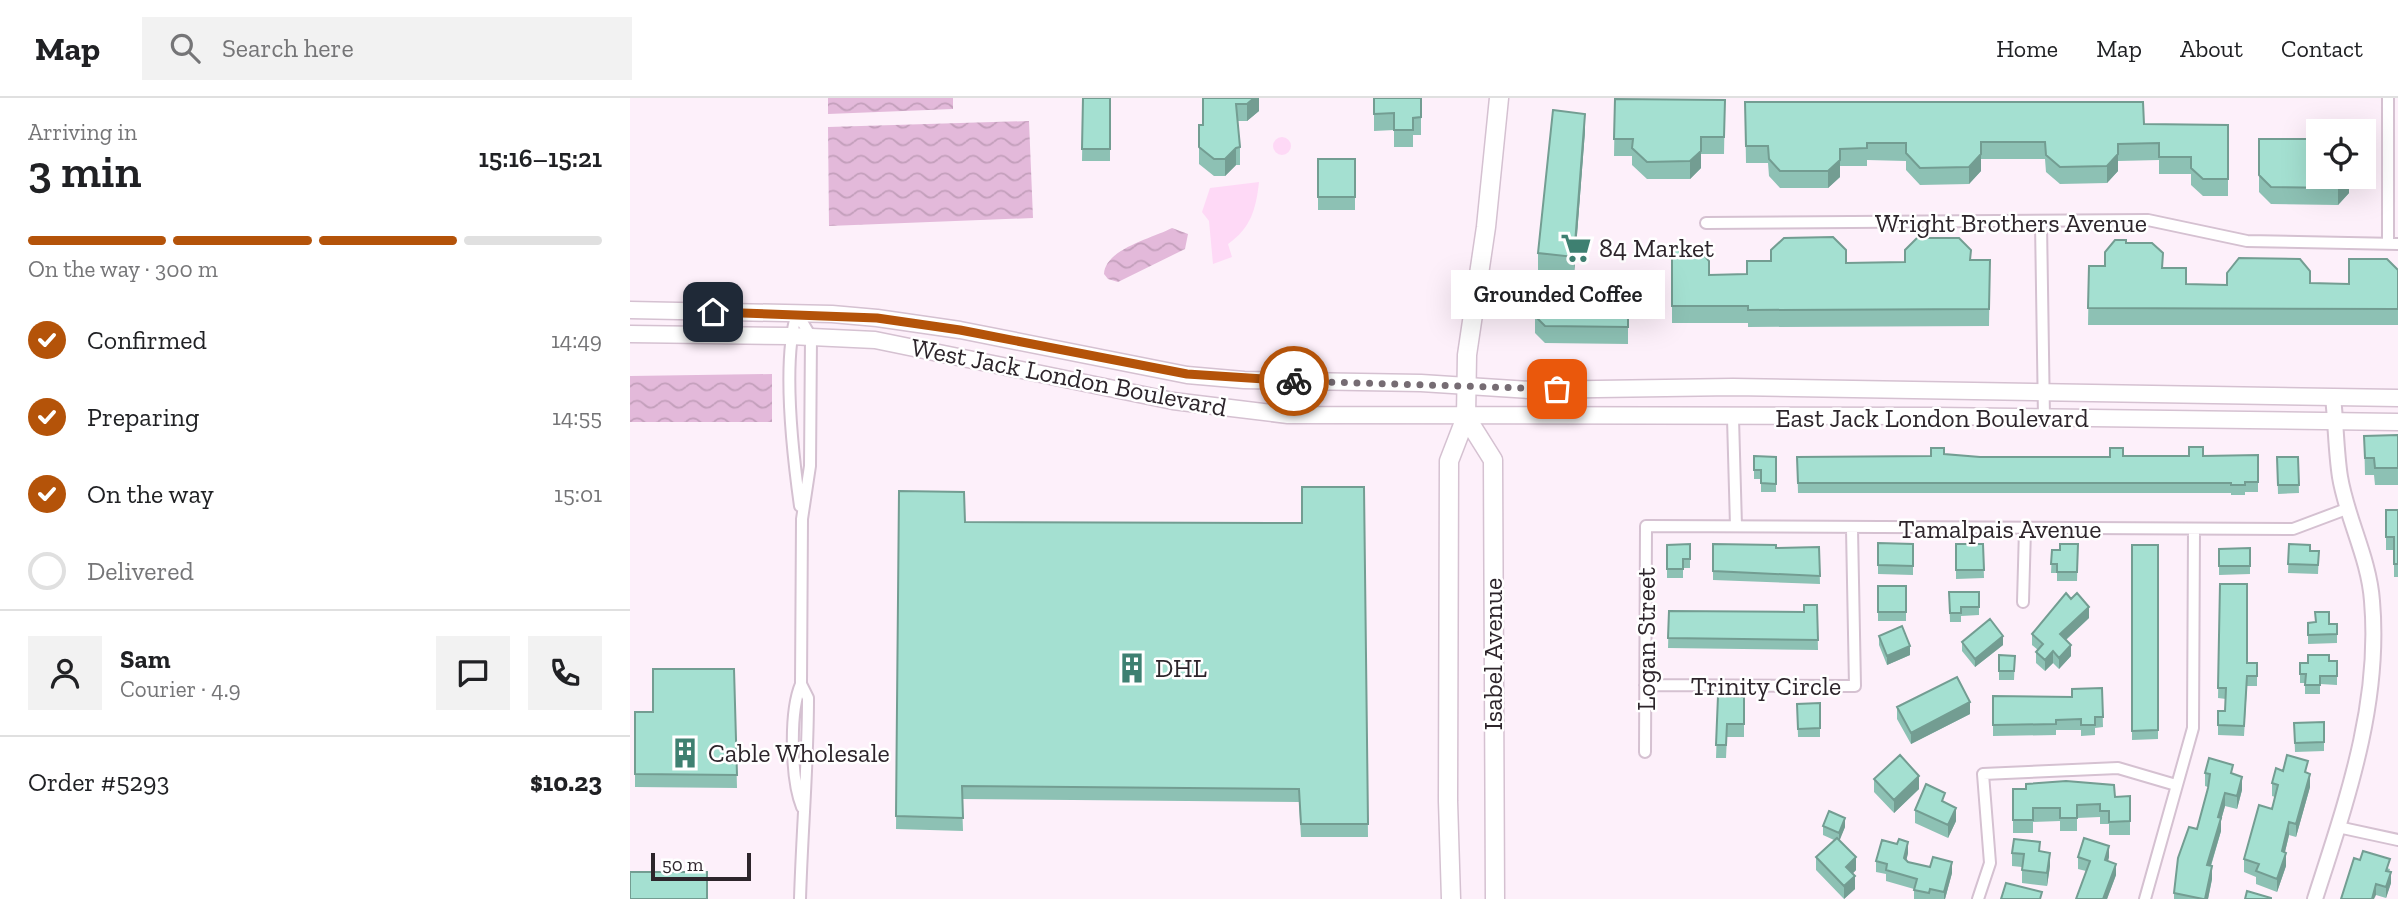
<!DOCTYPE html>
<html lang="en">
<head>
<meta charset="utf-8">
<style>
	body { margin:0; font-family:"Zilla Slab",serif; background:#f2f2f2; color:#202124; height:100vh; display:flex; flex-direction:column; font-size:26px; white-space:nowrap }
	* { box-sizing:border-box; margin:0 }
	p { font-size:23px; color:#757577 }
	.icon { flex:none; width:38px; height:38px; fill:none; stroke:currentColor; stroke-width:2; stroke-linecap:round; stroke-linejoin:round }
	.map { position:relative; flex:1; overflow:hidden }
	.details { display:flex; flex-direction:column; background:#fff; width:630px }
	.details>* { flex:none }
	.controls { position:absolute; left:1676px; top:21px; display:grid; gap:14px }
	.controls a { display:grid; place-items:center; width:70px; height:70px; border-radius:0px; background:#fff; box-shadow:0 7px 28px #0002; font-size:35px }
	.scale { position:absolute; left:21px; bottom:18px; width:100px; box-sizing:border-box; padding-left:7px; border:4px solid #2d252b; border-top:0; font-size:19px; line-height:24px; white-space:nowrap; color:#2d252b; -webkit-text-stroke:5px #fff; paint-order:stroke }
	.pin { position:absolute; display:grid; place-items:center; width:60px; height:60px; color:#fff; margin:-30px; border-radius:14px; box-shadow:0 4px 10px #0006 }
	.courier { position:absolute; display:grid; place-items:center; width:70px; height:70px; margin:-35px; border:5px solid #b45309; border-radius:50%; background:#fff; color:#222; box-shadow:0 2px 9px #0007 }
	.bubble { position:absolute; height:49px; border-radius:0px; background:#fff; box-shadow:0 7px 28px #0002; font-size:23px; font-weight:600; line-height:49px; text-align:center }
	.head em { font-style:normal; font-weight:600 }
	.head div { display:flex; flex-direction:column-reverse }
	.head { display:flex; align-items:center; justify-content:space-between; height:119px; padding:0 28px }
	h1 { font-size:46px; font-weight:600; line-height:52px }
	.bar { display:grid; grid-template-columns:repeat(4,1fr); gap:10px 7px; align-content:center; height:84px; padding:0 28px }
	.bar i { height:9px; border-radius:5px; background:#e0e0e0 }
	.bar .active { background:#b45309 }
	.bar p { grid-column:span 4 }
	.line { display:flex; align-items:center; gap:18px; padding:0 28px; border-top:2px solid #e0e0e0 }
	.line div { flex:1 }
	.round { display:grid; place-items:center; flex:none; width:74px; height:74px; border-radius:0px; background:#f2f2f2 }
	ol { padding:0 28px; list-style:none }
	li { display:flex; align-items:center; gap:21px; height:77px }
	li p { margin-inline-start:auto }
	li .icon { padding:7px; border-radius:50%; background:#b45309; color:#fff; stroke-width:4 }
	li:last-child { color:#757577 }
	li i { width:38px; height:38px; border:4px solid #e0e0e0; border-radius:50% }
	header { display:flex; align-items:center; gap:42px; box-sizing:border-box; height:98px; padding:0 35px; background:#fff; border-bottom:2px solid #e0e0e0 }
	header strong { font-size:33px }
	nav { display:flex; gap:38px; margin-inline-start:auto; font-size:24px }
	.search { width:490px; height:63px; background:#f2f2f2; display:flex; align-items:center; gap:18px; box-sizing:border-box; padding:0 24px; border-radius:0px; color:#757577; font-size:26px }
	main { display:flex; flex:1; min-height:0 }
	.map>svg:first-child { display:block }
</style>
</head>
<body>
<header>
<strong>Map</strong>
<div class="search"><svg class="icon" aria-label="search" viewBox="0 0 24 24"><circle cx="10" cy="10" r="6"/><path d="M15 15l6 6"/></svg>Search here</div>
<nav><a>Home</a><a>Map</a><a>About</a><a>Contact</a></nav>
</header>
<main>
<section class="details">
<div class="head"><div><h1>3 min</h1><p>Arriving in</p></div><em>15:16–15:21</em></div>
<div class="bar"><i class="active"></i><i class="active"></i><i class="active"></i><i></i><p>On the way · 300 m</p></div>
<ol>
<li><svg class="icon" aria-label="check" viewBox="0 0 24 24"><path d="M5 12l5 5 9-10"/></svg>Confirmed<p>14:49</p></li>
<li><svg class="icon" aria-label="check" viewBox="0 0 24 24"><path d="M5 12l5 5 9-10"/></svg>Preparing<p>14:55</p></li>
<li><svg class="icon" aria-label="check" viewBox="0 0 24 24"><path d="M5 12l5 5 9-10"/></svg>On the way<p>15:01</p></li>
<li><i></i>Delivered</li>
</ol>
<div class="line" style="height:126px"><a class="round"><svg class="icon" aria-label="person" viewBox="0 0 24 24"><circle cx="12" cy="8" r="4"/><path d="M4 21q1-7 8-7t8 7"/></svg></a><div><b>Sam</b><p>Courier · 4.9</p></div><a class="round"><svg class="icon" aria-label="chat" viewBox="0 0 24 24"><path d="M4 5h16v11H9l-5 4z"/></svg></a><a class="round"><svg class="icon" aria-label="phone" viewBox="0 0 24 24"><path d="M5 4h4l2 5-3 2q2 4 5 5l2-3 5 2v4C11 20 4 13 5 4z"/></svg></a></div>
<div class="line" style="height:91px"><div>Order #5293</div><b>$10.23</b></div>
</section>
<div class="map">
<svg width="1768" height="801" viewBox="0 0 1768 801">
	<defs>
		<pattern id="water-waves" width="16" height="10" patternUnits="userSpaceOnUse" patternTransform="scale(1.75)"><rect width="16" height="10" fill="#e3b9da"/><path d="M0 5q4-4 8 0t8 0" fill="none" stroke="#c39fbb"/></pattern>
	</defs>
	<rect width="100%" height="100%" fill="#fdf0fa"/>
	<path fill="#fed9f6" d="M643 48a9 9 0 1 1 18 0a9 9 0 1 1-18 0Z
		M629,84C626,111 621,130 598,146L602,159L583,166L579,123L572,114L580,90Z"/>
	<path fill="url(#water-waves)" d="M198,0H323V11L198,16Z
		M399,23L403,120L199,128L198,29Z
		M542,130L558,136L555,151L488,184L478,181L474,176C475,151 523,140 542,130Z
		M142,276V324H0V278Z"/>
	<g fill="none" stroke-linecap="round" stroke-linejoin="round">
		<g stroke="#d5c1d1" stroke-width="14">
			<path id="minor" d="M1758,0V146
				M1076,125L1518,122L1617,143L1768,146
				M1411,125L1414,320
				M167,215L181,239L180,368L172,421L171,586C159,614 161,682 172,709
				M167,215C152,262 163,358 170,408
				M1103,320L1106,428
				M1393,504L1395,431
				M1015,587L1225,588L1222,431
				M1015,654L1016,428L1663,431L1719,410
				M1708,729L1768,742
				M170,801C172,733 178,667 178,600L171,586
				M1348,801L1360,765L1353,676L1488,670L1546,687
				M1515,801L1563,630L1564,431"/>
		</g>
		<g stroke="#d5c1d1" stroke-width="18">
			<path id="tertiary" d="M1685,801C1716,704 1751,607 1742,503C1739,460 1717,421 1710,379C1706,353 1706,326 1703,299"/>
		</g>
		<g stroke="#d5c1d1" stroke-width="19">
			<path id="secondary" d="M0,212L202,216L247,220L330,232L557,277L614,282L791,285L900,292L1103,289L1768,300
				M0,236L160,238L245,242L543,303L658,317L1306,318L1768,324"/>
		</g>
		<g stroke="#d5c1d1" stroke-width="21">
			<path id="trunk" d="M836,319L863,362L865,801
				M821,801L818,703L819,363L836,319L837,257L856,129L869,0"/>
		</g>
		<use href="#minor" stroke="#fff" stroke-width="10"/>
		<use href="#tertiary" stroke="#fff" stroke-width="14"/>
		<use href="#secondary" stroke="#fff" stroke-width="16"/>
		<use href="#trunk" stroke="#fff" stroke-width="18"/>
	</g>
	<path fill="#8dc1b4" d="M453,0H480V63H452Z
		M573,0H629V13L617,23H607L610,49V67H606L595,78H584L569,66V27H573Z
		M744,0H791V37H783V49H764V32L744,33Z
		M985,1L1095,2L1094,56H1071V70L1060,81H1017L1002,67V58H984Z
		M1115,4L1514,26L1598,27V98H1573L1561,87V76H1529V62L1488,63V73L1477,85L1430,86L1416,74L1415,61H1351V73L1339,86L1290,87L1276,72V63L1237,62V68H1210V79L1198,90H1150L1139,78L1138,65H1116Z
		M955,33L944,176L908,172V155Z
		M1629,41L1719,79V95L1708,107L1641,106L1629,94Z
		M688,61H725V112H688Z
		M1496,145L1556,186L1597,187L1680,185L1719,186L1768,172V227H1458L1459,168H1475Z
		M1042,150L1079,177L1117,176L1275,164L1360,162L1359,228L1118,229V225H1042Z
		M998,195V246L915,245L905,235V204Z
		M1768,337V387H1745L1744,377H1735L1734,338Z
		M1314,356L1350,359H1480L1493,358L1628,357V394H1615V397H1601V395H1168L1167,359L1301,358Z
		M1124,358L1146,359V394H1131V381H1124Z
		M1647,359H1668L1669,395L1648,396Z
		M734,389L738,739H671L669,704L332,701L333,733L266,731L269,393L335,424L672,425Z
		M1756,412H1768V479H1764V452H1756Z
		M1248,445L1283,446V477L1248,476Z
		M1083,446L1146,450L1189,449L1190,486L1083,482Z
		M1326,446H1353L1354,480L1326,481Z
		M1448,446L1447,483H1427V475H1421L1422,452H1430Z
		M1659,446L1680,453H1689L1688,476L1658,475Z
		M1037,447L1060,461V470H1053V480H1037Z
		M1502,447H1528V641L1502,642Z
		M1589,451L1620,468V476L1589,477Z
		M1590,486L1617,565H1627V588H1617L1614,638L1588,637V613H1595L1596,601L1588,600Z
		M1248,488H1276V523H1248Z
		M1319,494H1349V517L1331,518V524H1320Z
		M1187,507L1188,552L1038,550L1039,513L1174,514Z
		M1459,520L1436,542L1441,558L1429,571L1423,565L1415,573L1406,565V554L1408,552L1402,547V536Z
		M1678,525L1707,526V545L1678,546Z
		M1249,538L1280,557L1257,567L1249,547Z
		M1332,544L1373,547L1345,569L1332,553Z
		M1385,558L1384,582H1369V573Z
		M1699,563H1707V587L1690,586V596H1675V585H1670V565Z
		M104,571L107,690L5,689V614H23Z
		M1472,590L1473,629L1465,630V637L1451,638V632H1426V637L1363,638V598L1442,599Z
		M1088,598L1114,599V639H1097L1096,660H1086Z
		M1190,605V639H1168L1167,606Z
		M1267,609L1340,616L1281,646L1267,621Z
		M1694,624V653L1665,654L1664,625Z
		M1653,673L1678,675L1680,689L1666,739L1659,737L1655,754L1656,768L1647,794L1626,786V779L1614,774V761L1642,711L1645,699L1642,698V685Z
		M1575,675L1603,676L1612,692L1607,711L1595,708L1591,722V733L1581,768L1582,781L1578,801H1544V795L1567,731L1578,689L1575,688Z
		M1244,681L1289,691L1264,715L1244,694Z
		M1383,691L1485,699L1500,698V737H1479V726H1470V719L1447,720V733H1430V723L1403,724V735H1383Z
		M1315,705L1326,723L1318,740L1285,725V712Z
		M1193,728L1215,729L1209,742L1226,772L1223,775L1225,791L1214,801L1186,772V759L1204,742L1193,737Z
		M1410,753L1420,768L1417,788L1392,785V769L1382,768V755Z
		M1278,755L1276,763L1278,764L1322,775L1315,801H1284V791L1256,783V776L1246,774V763Z
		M1448,759H1479L1478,763L1486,777L1477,801H1446L1456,773L1448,771Z
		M1730,762L1760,771L1759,774L1761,785L1756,800L1746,797Z"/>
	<path fill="#739d92" d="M624,0H629V13L617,23V6Z
		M955,16V33L944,176V159Z
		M606,50V67L595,78V61Z
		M1071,53V70L1060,81V63Z
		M1351,56V73L1339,86V69Z
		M1488,56V73L1477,85V68Z
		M1210,62V79L1198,90V73Z
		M1718,79H1719V95L1708,107V90Z
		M1459,509V520L1430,547V536Z
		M1373,538V547L1345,569V561Z
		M1441,547V558L1429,571V560Z
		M1280,548V557L1257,567V558Z
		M1423,553V565L1415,573V562Z
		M1340,604V616L1281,646V635Z
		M1680,676V689L1666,739V726Z
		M1289,678V691L1264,715V702Z
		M1612,679V692L1607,711V698Z
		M1595,695V708L1591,722V733L1577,780V767L1588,719Z
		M1326,710V723L1318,740V727Z
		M1215,720V729L1209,744V735Z
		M1659,724V737L1652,766V753Z
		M1278,744V755L1274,772V760Z
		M1479,748V759L1475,773V762Z
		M1420,755V768L1417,788V775Z
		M1656,755V768L1647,794V781Z
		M1226,759V772L1216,782V769Z
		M1322,764V775L1315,801H1314V794Z
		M1486,766V777L1477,801H1473Z
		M1582,768V781L1578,801H1575Z
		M1761,774V785L1756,800V789Z
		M1225,778V791L1214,801V788Z
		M1746,786V797L1744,801H1742Z"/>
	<path fill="#a4e0d1" stroke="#739d92" stroke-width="2" d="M453,0H480V51H452Z
		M573,0H624L617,6H606L610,49L606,50L595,61H584L569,49V27H573Z
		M744,0H791V19L783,20V32H764V15L744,16Z
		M985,1L1095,2L1094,39H1071V53L1060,63L1017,64L1002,50L1003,41H984Z
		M1115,4H1513L1514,26L1598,27V81H1573L1561,70V59H1529V45L1488,46V56L1477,68L1430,69L1416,57L1415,44H1351V56L1339,69L1290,70L1276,55V45H1237V50L1210,51V62L1198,73H1150L1139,61L1138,48H1116Z
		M923,12L955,16L944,159L908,155Z
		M1629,41H1689V79H1718L1708,90L1641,89L1629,77Z
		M688,61H725V99H688Z
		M1203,139L1216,152V165L1275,164V152L1287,140H1329L1341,152L1340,162H1360L1359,211L1118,212V208H1042V150H1068L1079,163V177L1117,176V163H1141V152L1154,140Z
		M1485,142H1496V145H1522L1533,155L1532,170H1556V186L1597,187V175L1609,160L1670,161L1680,173V185L1719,186V161H1757L1768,172V211L1458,210L1459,168H1475V154Z
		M914,194L998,195V229L915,228L905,218V204Z
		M1768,337V370H1745L1744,360H1735L1734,338Z
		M1559,349H1573V358L1628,357V384H1615V387H1601V385H1168L1167,359L1301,358V350H1314V356L1350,359H1480V350H1493V358H1559Z
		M1124,358L1146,359V386L1131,385V372H1124Z
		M1647,359H1668L1669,387H1648Z
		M672,389H734L738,726H671L669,691L332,688L333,720L266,718L269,393L334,394L335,424L672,425Z
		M1756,412H1768V466H1764V439H1756Z
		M1248,445L1283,446V468L1248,467Z
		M1060,446V461H1053V471H1037V447Z
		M1083,446L1146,447V450L1189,449L1190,478L1083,473Z
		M1326,446H1353L1354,472H1326Z
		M1430,446H1448L1447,474H1427V466H1421L1422,452H1430Z
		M1659,446L1680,447V453H1689L1688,467L1658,466Z
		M1502,447H1528V632L1502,633Z
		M1620,450V468H1589V451Z
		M1590,486H1617V565H1627V578H1617L1614,628L1588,627V613H1595L1596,590H1588Z
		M1248,488H1276V514H1248Z
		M1319,494H1349V509H1331V515H1320Z
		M1436,495L1441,501L1447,495L1459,509L1430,536L1441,547L1429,560L1423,553L1415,562L1406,554L1413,546L1402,536Z
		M1174,507H1187L1188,542L1038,540L1039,513L1174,514Z
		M1685,514H1699V526H1707V536L1678,537V525L1686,524Z
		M1360,521L1373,538L1345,561L1332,544Z
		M1272,528L1280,548L1257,558L1249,538Z
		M1369,557L1385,558L1384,573H1369Z
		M1678,557H1699V563H1707V578H1690V587H1675L1676,576H1670V565H1678Z
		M23,571H104L107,677L5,676V614H23Z
		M1327,579L1340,604L1281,635L1267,609Z
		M1472,590L1473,619H1465V627H1451V621L1426,622V626L1363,627V598L1442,599V591Z
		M1088,598L1114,599V626H1097L1096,647H1086Z
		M1190,605V630L1168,631L1167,606Z
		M1694,624V644L1665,645L1664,625Z
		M1270,657L1289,678L1264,702L1244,681Z
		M1657,657L1678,663L1675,674L1680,676L1666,726L1659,724L1652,753L1656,755L1647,781L1626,773L1629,766L1614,761L1629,707L1642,711L1648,687L1642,685L1646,670L1653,673Z
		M1579,660L1603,667L1601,675L1612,679L1607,698L1595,695L1588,719L1591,720L1577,767L1582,768L1575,801H1573L1544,795L1548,760L1559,729L1567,731L1578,690L1580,676L1575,675Z
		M1436,683L1484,687L1485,699L1500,698V723L1479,724V713H1470V706L1447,707V720H1430V710H1403V722H1383V691H1396V686Z
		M1296,686L1315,695L1312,703L1326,710L1318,727L1285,712Z
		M1199,713L1215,720L1209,735L1193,728Z
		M1207,740L1226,759L1216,769L1225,778L1214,788L1186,759Z
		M1454,740L1479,748L1475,762L1486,766L1473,801H1446L1460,763L1448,759Z
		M1269,741L1278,744L1274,760L1278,764L1300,769L1303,759L1322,764L1314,794L1300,791L1299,795L1284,792L1287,781L1256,772L1257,766L1246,763L1252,742L1267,746Z
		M1384,741L1410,744L1409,753L1420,755L1417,775L1392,772L1394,756L1382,755Z
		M1733,753L1760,761L1756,773L1761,774L1756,789L1746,786L1742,801H1711L1724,760L1730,762Z
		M0,774H77V801H0Z
		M1376,785L1412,794L1410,801H1371Z
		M1617,793L1641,800V801H1615Z"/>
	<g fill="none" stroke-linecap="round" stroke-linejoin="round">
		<path stroke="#766c73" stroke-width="7" stroke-dasharray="0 12.6" d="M664,283L927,291"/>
		<path stroke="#b45309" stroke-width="9" d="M83,214L247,220L330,232L557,276L664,283"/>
	</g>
	<defs>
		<g id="supermarket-bare" transform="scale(2.415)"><path d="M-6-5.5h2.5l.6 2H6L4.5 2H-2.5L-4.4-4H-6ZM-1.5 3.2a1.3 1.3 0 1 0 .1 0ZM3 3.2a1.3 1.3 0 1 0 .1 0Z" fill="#3e8071" stroke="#fff" stroke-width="2.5" paint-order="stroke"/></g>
		<g id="building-bare" transform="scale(2.415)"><path d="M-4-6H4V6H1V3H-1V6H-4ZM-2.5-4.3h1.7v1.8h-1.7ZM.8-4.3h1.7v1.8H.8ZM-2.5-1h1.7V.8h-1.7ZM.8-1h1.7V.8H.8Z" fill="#3e8071" stroke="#fff" stroke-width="2.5" paint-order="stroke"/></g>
	</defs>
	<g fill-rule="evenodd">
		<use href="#supermarket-bare" x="946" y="150"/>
		<use href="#building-bare" x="502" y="570"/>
		<use href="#building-bare" x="55" y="655"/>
	</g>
	<g text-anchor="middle" stroke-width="5" stroke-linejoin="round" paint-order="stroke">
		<g font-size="26" fill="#2d252b" stroke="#fff">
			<text x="1381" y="134">Wright Brothers Avenue</text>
			<text transform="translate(439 279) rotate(11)" y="9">West Jack London Boulevard</text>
			<text x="1302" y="329">East Jack London Boulevard</text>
			<text x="1370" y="440">Tamalpais Avenue</text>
			<text transform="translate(1016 541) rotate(-90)" y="9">Logan Street</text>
			<text transform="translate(863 556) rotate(-90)" y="9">Isabel Avenue</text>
			<text x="1136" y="597">Trinity Circle</text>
		</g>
		<g font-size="26" fill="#2d252b" stroke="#fff" text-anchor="start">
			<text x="969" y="159">84 Market</text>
			<text x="525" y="579">DHL</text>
			<text x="78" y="664">Cable Wholesale</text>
		</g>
	</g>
</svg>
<div class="controls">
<a><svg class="icon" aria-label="locate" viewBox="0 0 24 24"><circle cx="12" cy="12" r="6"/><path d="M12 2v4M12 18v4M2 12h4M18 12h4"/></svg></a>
</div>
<div class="scale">50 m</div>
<div class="pin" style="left:927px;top:291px;background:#ea580c"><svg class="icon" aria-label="bag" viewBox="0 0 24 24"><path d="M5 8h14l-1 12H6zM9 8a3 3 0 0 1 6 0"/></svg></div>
<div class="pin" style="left:83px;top:214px;background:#1f2937"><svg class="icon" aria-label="home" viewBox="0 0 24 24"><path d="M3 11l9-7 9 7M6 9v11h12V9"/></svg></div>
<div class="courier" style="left:664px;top:283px"><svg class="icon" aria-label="bike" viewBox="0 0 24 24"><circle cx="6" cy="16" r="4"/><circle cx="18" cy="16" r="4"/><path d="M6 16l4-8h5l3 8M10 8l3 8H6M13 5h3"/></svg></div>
<div class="bubble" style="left:821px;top:172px;width:214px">Grounded Coffee</div>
</div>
</main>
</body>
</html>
